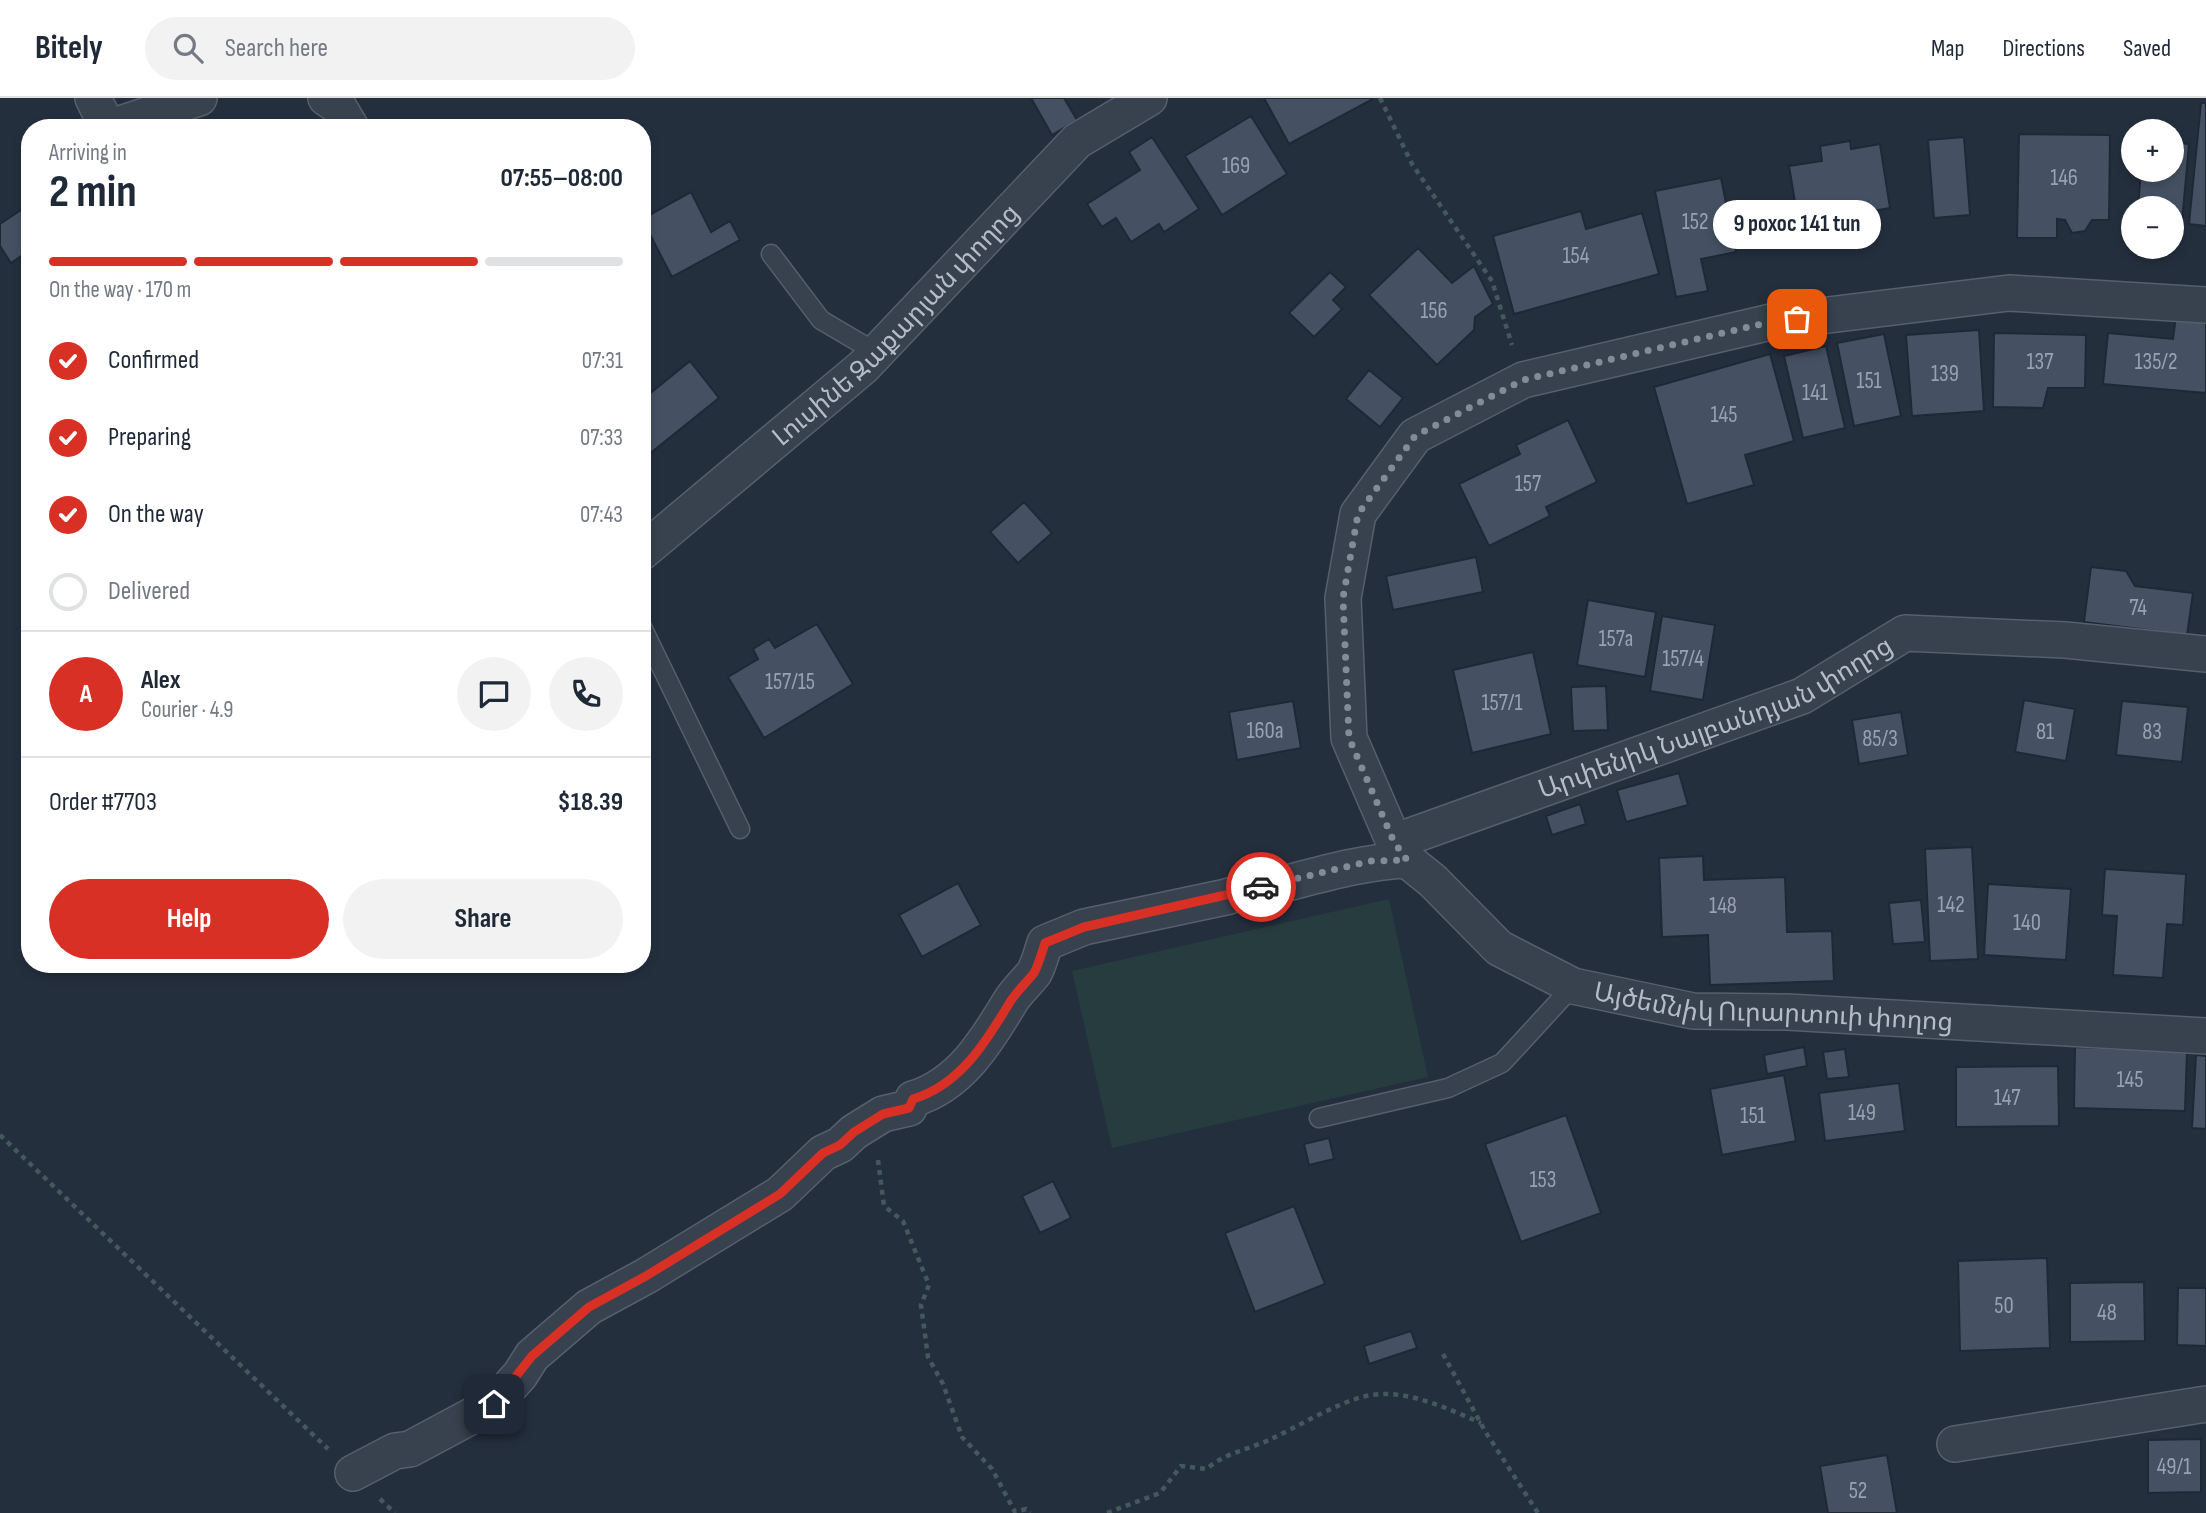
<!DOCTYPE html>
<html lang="en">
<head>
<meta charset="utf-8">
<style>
	body { margin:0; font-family:"Sofia Sans Condensed","Noto Sans Armenian",sans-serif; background:#f2f2f3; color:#1f2937; height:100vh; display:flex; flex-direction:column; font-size:26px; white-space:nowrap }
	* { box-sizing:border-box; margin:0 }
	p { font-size:23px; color:#747a83 }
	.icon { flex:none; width:38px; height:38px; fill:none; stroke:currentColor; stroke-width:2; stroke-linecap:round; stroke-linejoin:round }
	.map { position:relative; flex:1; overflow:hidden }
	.panel { position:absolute; left:21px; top:21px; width:630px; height:854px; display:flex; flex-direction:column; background:#fff; border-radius:28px; box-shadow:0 4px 10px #0003 }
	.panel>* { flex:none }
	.fabs { position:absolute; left:2121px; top:21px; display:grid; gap:14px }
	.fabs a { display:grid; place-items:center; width:63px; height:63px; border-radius:50%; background:#fff; box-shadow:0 4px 10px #0003; font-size:35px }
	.pin { position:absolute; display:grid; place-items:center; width:60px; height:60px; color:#fff; margin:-30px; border-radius:14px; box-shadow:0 4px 10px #0006 }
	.courier { position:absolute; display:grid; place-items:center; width:70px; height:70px; margin:-35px; border:5px solid #d93025; border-radius:50%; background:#fff; color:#222; box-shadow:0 2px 9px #0007 }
	.bubble { position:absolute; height:49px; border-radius:24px; background:#fff; box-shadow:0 4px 10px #0003; font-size:23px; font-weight:700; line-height:49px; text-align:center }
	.overview em { font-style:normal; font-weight:700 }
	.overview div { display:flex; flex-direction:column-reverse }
	.overview { display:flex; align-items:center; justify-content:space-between; height:119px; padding:0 28px }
	h1 { font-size:46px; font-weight:700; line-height:52px }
	.bar { display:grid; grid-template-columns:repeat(4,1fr); gap:10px 7px; align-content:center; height:84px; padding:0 28px }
	.bar i { height:9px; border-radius:5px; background:#e0e1e3 }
	.bar .active { background:#d93025 }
	.bar p { grid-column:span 4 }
	.line { display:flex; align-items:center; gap:18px; padding:0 28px; border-top:2px solid #e0e1e3 }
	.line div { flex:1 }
	.round { display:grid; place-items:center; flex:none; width:74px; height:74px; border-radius:37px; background:#f2f2f3 }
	ol { padding:0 28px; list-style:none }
	li { display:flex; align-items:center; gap:21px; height:77px }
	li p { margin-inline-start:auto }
	li .icon { padding:7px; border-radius:50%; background:#d93025; color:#fff; stroke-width:4 }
	li:last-child { color:#747a83 }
	li i { width:38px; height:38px; border:4px solid #e0e1e3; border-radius:50% }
	.action { display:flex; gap:14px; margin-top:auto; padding:14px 28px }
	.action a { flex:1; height:80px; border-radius:42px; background:#d93025; color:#fff; font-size:28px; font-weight:700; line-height:80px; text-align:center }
	.action a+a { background:#f2f2f3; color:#1f2937 }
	header { display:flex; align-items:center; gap:42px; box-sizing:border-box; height:98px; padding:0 35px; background:#fff; border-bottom:2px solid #e0e1e3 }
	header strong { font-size:33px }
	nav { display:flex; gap:38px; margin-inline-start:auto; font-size:24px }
	.search { width:490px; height:63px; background:#f2f2f3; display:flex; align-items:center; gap:18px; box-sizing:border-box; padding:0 24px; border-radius:38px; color:#747a83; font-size:26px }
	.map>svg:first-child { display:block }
</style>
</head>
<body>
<header>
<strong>Bitely</strong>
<div class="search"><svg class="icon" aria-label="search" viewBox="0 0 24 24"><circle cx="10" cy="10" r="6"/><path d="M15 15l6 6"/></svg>Search here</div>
<nav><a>Map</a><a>Directions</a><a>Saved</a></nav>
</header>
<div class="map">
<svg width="2206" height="1415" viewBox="0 0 2206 1415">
	<rect width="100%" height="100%" fill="#242f3e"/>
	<path fill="#263c3f" d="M1389,801L1428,979L1112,1050L1072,873Z"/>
	<path fill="#455162" stroke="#1f2835" stroke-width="2" d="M1031,0H1064L1077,22L1052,37Z
		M1264,0H1373V1L1289,46Z
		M2201,5H2206V128L2189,126Z
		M1251,18L1287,76L1222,117L1185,58Z
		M2019,36L2110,37L2109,122H2092L2085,133L2072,135L2065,122L2057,121V140H2017Z
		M1152,39L1199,111L1164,134L1159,126L1131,144L1116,120L1102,129L1087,106L1140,72L1129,54Z
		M1964,39L1970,117L1934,120L1928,42Z
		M1850,43L1851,51L1880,46L1890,110L1866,114L1868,126L1832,133L1829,117L1798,122L1789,68L1822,63L1820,48Z
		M2172,44L2189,46L2182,124L2172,123V110H2138L2141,72H2172Z
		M1721,80L1736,154L1701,161L1708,193L1676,199L1655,93Z
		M691,94L711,134L730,123L740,142L672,179L642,121Z
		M30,106V152L11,165L0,148V126Z
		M1581,113L1586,131L1642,115L1659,176L1514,216L1493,138Z
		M1418,150L1452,185L1474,168L1493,206L1475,219L1474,232L1437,267L1369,197Z
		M1330,174L1346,189L1333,202L1342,211L1314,239L1289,215Z
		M2176,218L2206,221V295L2103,286L2108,235L2173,241Z
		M1979,232L1984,313L1912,318L1906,237Z
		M1994,235L2086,237L2085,290H2048L2043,310L1993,309Z
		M1884,236L1901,318L1854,328L1837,245Z
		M1826,248L1845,330L1803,340L1784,258Z
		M1770,256L1794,343L1745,357L1754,387L1687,406L1654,289Z
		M690,263L719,300L648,357L642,350V302Z
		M1369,272L1403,300L1380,329L1346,301Z
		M1568,322L1597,384L1546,409L1550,418L1489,448L1459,386L1520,356L1516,347Z
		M1024,404L1052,435L1018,465L990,434Z
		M1476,459L1483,494L1393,512L1386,478Z
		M2091,469L2126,473L2135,488L2193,495L2187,537L2084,524Z
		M1588,502L1656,514L1645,579L1577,567Z
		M1662,518L1715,527L1703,602L1650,593Z
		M817,526L853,586L764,640L728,579L758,561L753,551L769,541L775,550Z
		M1533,554L1551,636L1472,655L1453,572Z
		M1606,588L1608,632L1573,633L1571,589Z
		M2024,602L2075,611L2066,663L2015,654Z
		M1293,603L1301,650L1237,662L1229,614Z
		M2122,603L2188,609L2182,664L2116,657Z
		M1901,614L1908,657L1859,666L1852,622Z
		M1679,675L1688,707L1626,724L1617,692Z
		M1580,706L1586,726L1552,737L1546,718Z
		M1972,749L1978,861L1930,863L1925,751Z
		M1703,758L1704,782L1785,779L1787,834L1832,833L1834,883L1710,887L1708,837L1662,839L1659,760Z
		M2105,771L2186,776L2183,827L2167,826L2163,880L2113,877L2117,818L2102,817Z
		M958,785L981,827L922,859L899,817Z
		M1988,786L2071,791L2066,862L1984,857Z
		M1921,802L1925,844L1893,846L1889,805Z
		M1804,949L1807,968L1767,976L1764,957Z
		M2075,949L2187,953L2185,1013L2074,1010Z
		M1845,951L1849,979L1827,981L1823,954Z
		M2196,957L2206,958V1031L2192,1030Z
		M2058,968L2059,1028L1956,1029V969Z
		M1784,977L1796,1043L1722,1057L1710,991Z
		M1899,985L1905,1033L1825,1043L1819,995Z
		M1566,1017L1601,1115L1521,1144L1485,1046Z
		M1329,1040L1334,1061L1309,1067L1304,1046Z
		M1053,1083L1071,1120L1040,1135L1022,1098Z
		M1294,1108L1325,1186L1255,1214L1225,1135Z
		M2047,1160L2050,1250L1960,1253L1958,1163Z
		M2144,1184L2145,1243L2070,1244V1185Z
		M2178,1190H2206V1248L2177,1247Z
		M1411,1233L1417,1250L1369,1266L1364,1248Z
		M2201,1341V1394L2148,1395V1342Z
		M1887,1357L1897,1415H1828L1820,1368Z"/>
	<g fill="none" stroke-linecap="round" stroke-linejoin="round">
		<g stroke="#565f6c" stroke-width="21">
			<path id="lane" d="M771,156L821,222L877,255
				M642,529L740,731
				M1319,1020L1448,990L1502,965L1573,888"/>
		</g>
		<g stroke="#565f6c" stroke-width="38">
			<g id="street">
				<path d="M93,0L108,30L199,0"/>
				<path d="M326,0L338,8L351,30"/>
				<path id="s1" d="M2206,207L2009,195L1771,224L1523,282L1415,338L1358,416L1343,500L1349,640L1394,744L1407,762L1433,783L1499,850L1573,888L1693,913L1787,914L2206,938"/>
				<path id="s2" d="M642,454L863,269L1077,43L1149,0"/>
				<path id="s3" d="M1394,744L1802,598L1905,535L2065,542L2206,556"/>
				<path d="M1955,1346L2206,1306"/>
				<path d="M353,1375L395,1353L410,1351L494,1306L520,1277L532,1258L589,1209L646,1178L780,1096L823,1055L840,1047L854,1034L883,1016L909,1010L913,1001C960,987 986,944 1010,904C1016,894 1026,885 1034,875C1039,866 1042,854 1045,845L1084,829L1226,799C1246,792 1264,791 1284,786C1326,775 1364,764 1407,762"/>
			</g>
		</g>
		<path stroke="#44595c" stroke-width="4.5" stroke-dasharray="5 5" stroke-linecap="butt" d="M1380,0L1412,66L1492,183L1512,247
			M0,1037L328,1351
			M878,1062L884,1108L903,1123L929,1187L921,1207L928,1259L943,1286L962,1339L992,1371L1015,1414L1026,1411L1030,1415
			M1443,1256L1485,1333L1538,1415
			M380,1401L395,1415
			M1107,1415L1160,1395L1181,1368L1207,1371C1224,1355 1247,1352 1269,1342C1297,1329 1333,1307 1362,1299C1402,1288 1446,1310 1481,1325"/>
		<use href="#lane" stroke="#38414e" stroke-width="18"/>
		<use href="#street" stroke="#38414e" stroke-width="35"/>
	</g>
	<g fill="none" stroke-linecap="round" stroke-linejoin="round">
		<path stroke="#828b98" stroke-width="7" stroke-dasharray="0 12.6" d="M1261,789L1371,763L1407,762L1394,744L1349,640L1343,500L1358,416L1415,338L1523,282L1770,224L1797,221"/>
		<path stroke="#d93025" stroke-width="9" d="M494,1306L532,1258L589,1209L646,1178L780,1096L823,1055L840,1047L854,1034L883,1016L909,1010L913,1001C960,987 986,944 1010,904C1016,894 1026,885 1034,875C1039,866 1042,854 1045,845L1084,829L1261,789"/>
	</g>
	<g text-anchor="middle" stroke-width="5" stroke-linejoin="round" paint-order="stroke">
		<g font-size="23" fill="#98a1af">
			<text x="1236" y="75">169</text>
			<text x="2064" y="87">146</text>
			<text x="1695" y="131">152</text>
			<text x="1576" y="165">154</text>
			<text x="1434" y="220">156</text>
			<text x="2040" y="271">137</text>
			<text x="2156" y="271">135/2</text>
			<text x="1945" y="283">139</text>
			<text x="1869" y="290">151</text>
			<text x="1815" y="302">141</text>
			<text x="1724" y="324">145</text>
			<text x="1528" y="393">157</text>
			<text x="2138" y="517">74</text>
			<text x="1616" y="548">157a</text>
			<text x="1683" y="568">157/4</text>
			<text x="790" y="591">157/15</text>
			<text x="1502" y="612">157/1</text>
			<text x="1265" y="640">160a</text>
			<text x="2045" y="641">81</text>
			<text x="2152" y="641">83</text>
			<text x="1880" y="648">85/3</text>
			<text x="1951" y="814">142</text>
			<text x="1723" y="815">148</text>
			<text x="2027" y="832">140</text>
			<text x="2130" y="989">145</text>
			<text x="2007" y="1007">147</text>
			<text x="1862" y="1022">149</text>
			<text x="1753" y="1025">151</text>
			<text x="1543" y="1089">153</text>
			<text x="2004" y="1215">50</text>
			<text x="2107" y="1222">48</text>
			<text x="2174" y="1376">49/1</text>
			<text x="1858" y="1400">52</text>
		</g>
		<g font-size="26" fill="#b4bcc9" stroke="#1d2633">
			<text dy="9" stroke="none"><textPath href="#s2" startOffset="341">Լուսինե Զաքարյան փողոց</textPath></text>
			<text dy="9" stroke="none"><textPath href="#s3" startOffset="345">Արփենիկ Նալբանդյան փողոց</textPath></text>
			<text dy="9" stroke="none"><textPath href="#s1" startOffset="1684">Այծեմնիկ Ուրարտուի փողոց</textPath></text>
		</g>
	</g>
</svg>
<div class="fabs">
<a>+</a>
<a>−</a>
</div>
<div class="pin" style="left:1797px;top:221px;background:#ea580c"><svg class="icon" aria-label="bag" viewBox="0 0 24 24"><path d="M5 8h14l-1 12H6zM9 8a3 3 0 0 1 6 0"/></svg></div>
<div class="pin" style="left:494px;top:1306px;background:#1f2937"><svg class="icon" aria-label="home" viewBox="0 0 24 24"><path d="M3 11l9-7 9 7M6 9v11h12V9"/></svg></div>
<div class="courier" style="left:1261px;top:789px"><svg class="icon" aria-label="car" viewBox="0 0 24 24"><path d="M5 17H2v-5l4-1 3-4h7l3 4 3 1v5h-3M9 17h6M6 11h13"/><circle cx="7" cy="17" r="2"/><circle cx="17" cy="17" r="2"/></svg></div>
<div class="bubble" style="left:1713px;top:102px;width:168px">9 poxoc 141 tun</div>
<section class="panel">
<div class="overview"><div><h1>2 min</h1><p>Arriving in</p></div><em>07:55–08:00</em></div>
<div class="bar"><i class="active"></i><i class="active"></i><i class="active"></i><i></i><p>On the way · 170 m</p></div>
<ol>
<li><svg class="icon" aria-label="check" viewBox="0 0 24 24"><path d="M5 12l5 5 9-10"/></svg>Confirmed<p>07:31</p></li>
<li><svg class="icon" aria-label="check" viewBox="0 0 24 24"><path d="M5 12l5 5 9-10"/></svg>Preparing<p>07:33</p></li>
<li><svg class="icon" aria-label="check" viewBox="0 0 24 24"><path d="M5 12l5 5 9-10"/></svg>On the way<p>07:43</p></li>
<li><i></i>Delivered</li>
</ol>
<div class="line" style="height:126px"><b class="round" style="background:#d93025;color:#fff">A</b><div><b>Alex</b><p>Courier · 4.9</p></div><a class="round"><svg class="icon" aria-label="chat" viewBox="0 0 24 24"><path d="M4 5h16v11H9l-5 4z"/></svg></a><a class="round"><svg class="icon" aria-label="phone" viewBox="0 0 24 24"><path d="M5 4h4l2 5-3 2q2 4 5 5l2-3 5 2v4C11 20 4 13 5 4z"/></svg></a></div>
<div class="line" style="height:91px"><div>Order #7703</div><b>$18.39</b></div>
<div class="action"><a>Help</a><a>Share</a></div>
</section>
</div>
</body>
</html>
